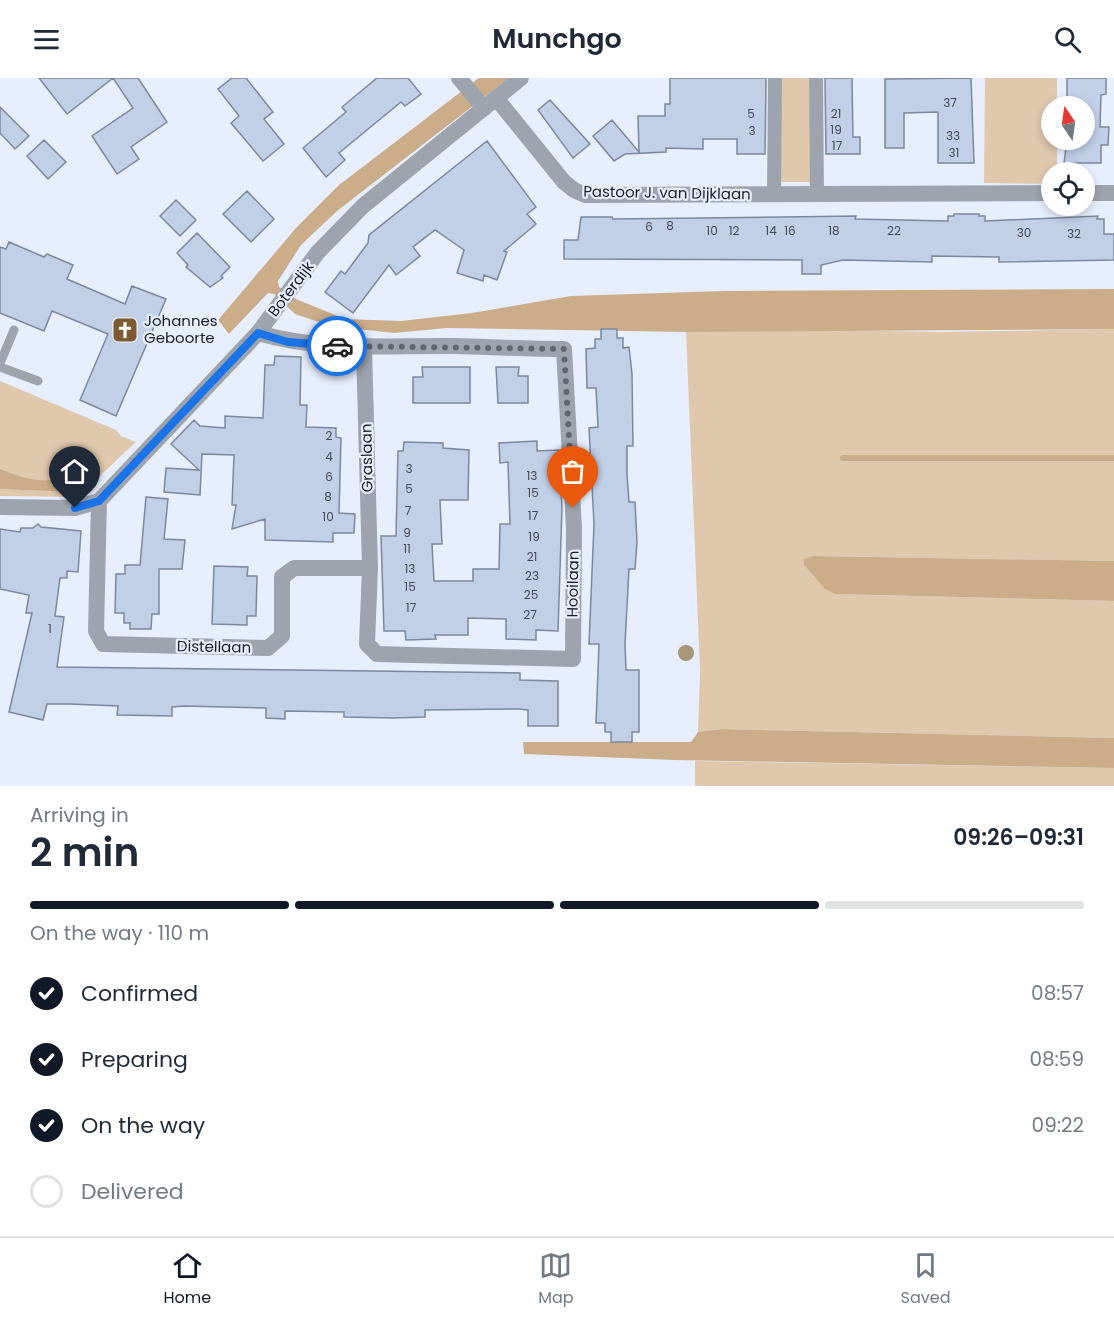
<!DOCTYPE html>
<html lang="en">
<head>
<meta charset="utf-8">
<style>
	body { margin:0; font-family:Poppins,sans-serif; background:#f2f2f3; color:#1f2937; height:100vh; display:flex; flex-direction:column; font-size:22px; white-space:nowrap }
	* { box-sizing:border-box; margin:0 }
	p { font-size:20px; color:#747a83 }
	.icon { flex:none; width:33px; height:33px; fill:none; stroke:currentColor; stroke-width:2; stroke-linecap:round; stroke-linejoin:round }
	.map { position:relative; height:708px; overflow:hidden }
	.side { display:flex; flex-direction:column; background:#fff; flex:1 }
	.side>* { flex:none }
	.needle { width:39px; rotate:347deg }
	.buttons { position:absolute; left:1041px; top:18px; display:grid; gap:12px }
	.buttons a { display:grid; place-items:center; width:54px; height:54px; border-radius:50%; background:#fff; box-shadow:0 3px 9px #0003; font-size:30px }
	.pin { position:absolute; display:grid; place-items:center; width:51px; height:51px; color:#fff; margin:-62px -26px; border-radius:50% 50% 50% 0; rotate:-45deg; box-shadow:0 0 6px #0007 }
	.pin .icon { rotate:45deg }
	.courier { position:absolute; display:grid; place-items:center; width:60px; height:60px; margin:-30px; border:4px solid #1a73e8; border-radius:50%; background:#fff; color:#222; box-shadow:0 2px 8px #0007 }
	.head em { font-style:normal; font-weight:600 }
	.head div { display:flex; flex-direction:column-reverse }
	.head { display:flex; align-items:center; justify-content:space-between; height:102px; padding:0 30px }
	h1 { font-size:39px; font-weight:600; line-height:45px }
	.bar { display:grid; grid-template-columns:repeat(4,1fr); gap:9px 6px; align-content:center; height:72px; padding:0 30px }
	.bar i { height:8px; border-radius:4px; background:#e0e1e3 }
	.bar .on { background:#111827 }
	.bar p { grid-column:span 4 }
	ol { padding:0 30px; list-style:none }
	li { display:flex; align-items:center; gap:18px; height:66px }
	li p { margin-inline-start:auto }
	li .icon { padding:6px; border-radius:50%; background:#111827; color:#fff; stroke-width:4 }
	li:last-child { color:#747a83 }
	li i { width:33px; height:33px; border:3px solid #e0e1e3; border-radius:50% }
	header { display:flex; justify-content:space-between; align-items:center; height:78px; padding:0 30px; background:#fff; font-size:27px; font-weight:600 }
	.tab-bar { display:flex; justify-content:space-around; align-items:center; height:84px; border-top:2px solid #e0e1e3; background:#fff; font-size:16px; color:#747a83 }
	.tab-bar a { display:grid; justify-items:center; gap:3px }
	.tab-bar .on { color:#111827 }
	.map>svg:first-child { display:block }
</style>
</head>
<body>
<header><svg class="icon" aria-label="menu" viewBox="0 0 24 24"><path d="M4 6h16M4 12h16M4 18h16"/></svg>Munchgo<svg class="icon" aria-label="search" viewBox="0 0 24 24"><circle cx="10" cy="10" r="6"/><path d="M15 15l6 6"/></svg></header>
<div class="map">
<svg width="1114" height="708" viewBox="0 0 1114 708">
	<rect width="100%" height="100%" fill="#e7effe"/>
	<path fill="#dfc8ac" d="M781,0H813L812,104H780Z
		M985,0H1057V28H1052V62H1057V94H1052L1051,106L984,105Z
		M761,251L941,254L1114,251V483L813,478L804,482V487L825,511L835,516L1114,523V660L722,651L698,654L700,593L686,254Z
		M0,303L116,352L121,358L136,364L88,409L71,419L0,418V411L69,414L92,388C54,407 39,406 0,391Z
		M695,683L1114,690V708H695Z"/>
	<path fill="#ccad89" d="M479,0H509L337,133L301,167L278,203L279,209L296,221L345,241L401,243L472,235L571,218L724,213L1114,211V251L686,254L447,250L394,255L331,248L295,236L274,216L268,215L229,256L218,242L296,150L339,107Z
		M92,387L100,392L87,405L69,414L0,411V391C39,406 54,407 92,387Z
		M813,478L1114,483V523L835,516L825,511L804,487V481Z
		M722,651L1114,660V690L674,682L524,676L523,664H691L698,654Z"/>
	<g fill="none" stroke-linecap="round" stroke-linejoin="round">
		<path stroke="#ccad89" stroke-width="6" d="M843,380H1114"/>
	</g>
	<path fill="#c1cfe7" stroke="#7b889e" stroke-width="1.5" d="M39,0H113L67,36Z
		M113,0H138L167,44L131,69L139,81L117,96L92,58L133,30Z
		M232,0H246L273,34L264,41L284,66L263,83L231,45L239,38L218,11Z
		M377,0H408L421,16L405,28L401,24L339,75L345,82L326,99L303,70L346,34L342,29Z
		M670,0H766L765,76H737V61H703V71L666,70V74L625,76L614,83L593,58L612,42L639,74L638,38H665V26H670Z
		M825,0H852L853,59H860V76H826Z
		M971,0L974,85H938V34L904,35V70H885V1Z
		M1067,0H1106V16L1101,17L1100,49H1109L1108,67H1101V85H1064L1067,62H1084V28H1067Z
		M550,22L590,66L573,80L538,32Z
		M0,29L29,58L15,71L0,55Z
		M44,62L66,84L48,101L27,78Z
		M487,63L536,129L527,136L536,146L504,173L507,174L497,202L484,197L483,203L457,195L464,172L435,152L413,169L420,178L396,197L389,187L353,235L325,214L341,193L345,196L368,165L369,157Z
		M247,113L274,141L251,164L223,136Z
		M176,122L196,142L180,158L160,138Z
		M954,136H979V138H985V143L1098,138L1097,141H1104V156H1114V182L999,184V179L932,178V184L843,182L821,187V196H802V182L564,181V162H578L581,139H612L613,141L856,138L855,141L948,143V138H954Z
		M197,155L230,189L221,198L223,200L210,209L186,189L188,187L177,175Z
		M9,164L44,179L47,176L73,187L67,201L125,226L132,208L166,221L116,338L80,322L108,256L52,233L44,253L0,235V169L6,171Z
		M601,251H617V260H623V270L629,269L632,296L633,368H627V396L629,424H635L637,464L635,491H629L625,566L626,592H639V654H632V664H611V654H605V645H596L599,566H589L594,446L589,350L598,349L596,310H587L586,271L595,270V261H601Z
		M275,278L301,279L300,327H307L306,349L336,350V359L341,360L339,435L355,436L354,455H333V464L265,462V441L232,451L236,427H232L234,377L202,376L200,417L164,414L166,390L199,392L171,366L194,342L200,348L225,350V338L263,340L265,287H274Z
		M422,289H470V325H413V299H423Z
		M496,289H519L518,298H528V325H498Z
		M537,363V373L559,372L562,430L558,553L536,552V562L506,561V541L468,540V557H435L436,561L406,562L405,553H384L381,458H396L398,373H403L404,364L443,365V370L469,372L468,422H440L442,466H432L433,485L434,503H473V491H499L500,446H510L508,384L500,385L499,365Z
		M146,419L168,421L164,461L185,462L182,491H159V536H152L151,551H130V545H124V535H115L116,496H125V487H140Z
		M38,446L41,449L81,453L78,494L67,493V500H60L55,538L64,539L57,589L520,595V602L558,603V648H528V632L519,631L425,632V639L393,640L344,639V634L285,633V641L266,640V630L184,628L172,629V638L117,637L118,628L70,626H47L43,642L9,634L32,535H26L29,517L0,511V451L20,454L21,450H33Z
		M214,488L248,489L247,498H257L256,538H247V547L212,546Z"/>
	<g fill="none" stroke-linecap="round" stroke-linejoin="round">
		<path stroke="#9ea4ae" stroke-width="9" d="M0,285L14,252
			M0,289L38,303"/>
		<path stroke="#9ea4ae" stroke-width="14" d="M816,0L817,116
			M774,116L775,0"/>
		<path stroke="#9ea4ae" stroke-width="16" d="M459,0L484,30
			M496,20L564,104L574,112L585,117L1052,115
			M1084,115H1114
			M364,270L370,490
			M99,423L96,553L103,566L268,570L282,558V499L294,490H370L367,566L377,576L573,581L574,450L564,271C527,271 491,269 454,268C388,267 323,274 258,255"/>
		<path stroke="#9ea4ae" stroke-width="16" d="M0,429L75,430L99,423L258,255L318,174L363,128L521,0"/>
	</g>
	<circle fill="#a89679" cx="686" cy="575" r="8"/>
	<g fill="none" stroke-linecap="round" stroke-linejoin="round">
		<path stroke="#616772" stroke-width="6" stroke-dasharray="0 10.8" d="M337,268L564,271L573,430"/>
		<path stroke="#1a73e8" stroke-width="8" d="M75,430L99,423L258,255L288,264L337,268"/>
	</g>
	<defs>
		<g id="church-square" transform="scale(1.35)"><rect x="-9" y="-9" width="18" height="18" rx="4" fill="#7c5b31" stroke="#e7effe"/><path d="M-1.2-6h2.4v3.5h3.3v2.4h-3.3V6h-2.4V-.1h-3.3v-2.4h3.3Z" fill="#fff"/></g>
	</defs>
	<g fill-rule="evenodd">
		<use href="#church-square" x="125" y="252"/>
	</g>
	<g text-anchor="middle" stroke-width="4.5" stroke-linejoin="round" paint-order="stroke">
		<g font-size="12" fill="#434a56">
			<text x="950" y="29">37</text>
			<text x="751" y="40">5</text>
			<text x="836" y="40">21</text>
			<text x="836" y="56">19</text>
			<text x="752" y="57">3</text>
			<text x="953" y="62">33</text>
			<text x="837" y="72">17</text>
			<text x="954" y="79">31</text>
			<text x="670" y="152">8</text>
			<text x="649" y="153">6</text>
			<text x="712" y="157">10</text>
			<text x="734" y="157">12</text>
			<text x="771" y="157">14</text>
			<text x="790" y="157">16</text>
			<text x="834" y="157">18</text>
			<text x="894" y="157">22</text>
			<text x="1024" y="159">30</text>
			<text x="1074" y="160">32</text>
			<text x="329" y="362">2</text>
			<text x="329" y="383">4</text>
			<text x="409" y="395">3</text>
			<text x="532" y="402">13</text>
			<text x="329" y="403">6</text>
			<text x="409" y="415">5</text>
			<text x="533" y="419">15</text>
			<text x="328" y="423">8</text>
			<text x="408" y="437">7</text>
			<text x="533" y="442">17</text>
			<text x="328" y="443">10</text>
			<text x="407" y="459">9</text>
			<text x="534" y="463">19</text>
			<text x="407" y="475">11</text>
			<text x="532" y="483">21</text>
			<text x="410" y="495">13</text>
			<text x="532" y="502">23</text>
			<text x="410" y="513">15</text>
			<text x="531" y="521">25</text>
			<text x="411" y="534">17</text>
			<text x="530" y="541">27</text>
			<text x="50" y="555">1</text>
		</g>
		<g font-size="15" fill="#191e26" stroke="#e7effe">
			<text transform="translate(667 115) rotate(1)" y="5">Pastoor J. van Dijklaan</text>
			<text transform="translate(291 211) rotate(-53)" y="5">Boterdijk</text>
			<text transform="translate(367 380) rotate(-91)" y="5">Graslaan</text>
			<text transform="translate(573 506) rotate(-89)" y="5">Hooilaan</text>
			<text transform="translate(214 569) rotate(1)" y="5">Distellaan</text>
		</g>
		<g font-size="15" fill="#191e26" stroke="#e7effe" text-anchor="start">
			<text x="144" y="248">Johannes<tspan x="144" dy="17">Geboorte</tspan></text>
		</g>
	</g>
</svg>
<div class="buttons">
<a><svg class="needle" viewBox="-14 -14 28 28"><path d="M0-13l5 13h-10z" fill="#e53935"/><path d="M0 13l5-13h-10z" fill="#747a83"/></svg></a>
<a><svg class="icon" aria-label="locate" viewBox="0 0 24 24"><circle cx="12" cy="12" r="6"/><path d="M12 2v4M12 18v4M2 12h4M18 12h4"/></svg></a>
</div>
<div class="pin" style="left:573px;top:430px;background:#ea580c"><svg class="icon" aria-label="bag" viewBox="0 0 24 24"><path d="M5 8h14l-1 12H6zM9 8a3 3 0 0 1 6 0"/></svg></div>
<div class="pin" style="left:75px;top:430px;background:#1f2937"><svg class="icon" aria-label="home" viewBox="0 0 24 24"><path d="M3 11l9-7 9 7M6 9v11h12V9"/></svg></div>
<div class="courier" style="left:337px;top:268px"><svg class="icon" aria-label="car" viewBox="0 0 24 24"><path d="M5 17H2v-5l4-1 3-4h7l3 4 3 1v5h-3M9 17h6M6 11h13"/><circle cx="7" cy="17" r="2"/><circle cx="17" cy="17" r="2"/></svg></div>
</div>
<section class="side">
<div class="head"><div><h1>2 min</h1><p>Arriving in</p></div><em>09:26–09:31</em></div>
<div class="bar"><i class="on"></i><i class="on"></i><i class="on"></i><i></i><p>On the way · 110 m</p></div>
<ol>
<li><svg class="icon" aria-label="check" viewBox="0 0 24 24"><path d="M5 12l5 5 9-10"/></svg>Confirmed<p>08:57</p></li>
<li><svg class="icon" aria-label="check" viewBox="0 0 24 24"><path d="M5 12l5 5 9-10"/></svg>Preparing<p>08:59</p></li>
<li><svg class="icon" aria-label="check" viewBox="0 0 24 24"><path d="M5 12l5 5 9-10"/></svg>On the way<p>09:22</p></li>
<li><i></i>Delivered</li>
</ol>
</section>
<nav class="tab-bar">
<a class="on"><svg class="icon" aria-label="home" viewBox="0 0 24 24"><path d="M3 11l9-7 9 7M6 9v11h12V9"/></svg>Home</a>
<a><svg class="icon" aria-label="map" viewBox="0 0 24 24"><path d="M3 6l6-2 6 2 6-2v14l-6 2-6-2-6 2zM9 4v14M15 6v14"/></svg>Map</a>
<a><svg class="icon" aria-label="saved" viewBox="0 0 24 24"><path d="M7 4h10v16l-5-4-5 4z"/></svg>Saved</a>
</nav>
</body>
</html>
